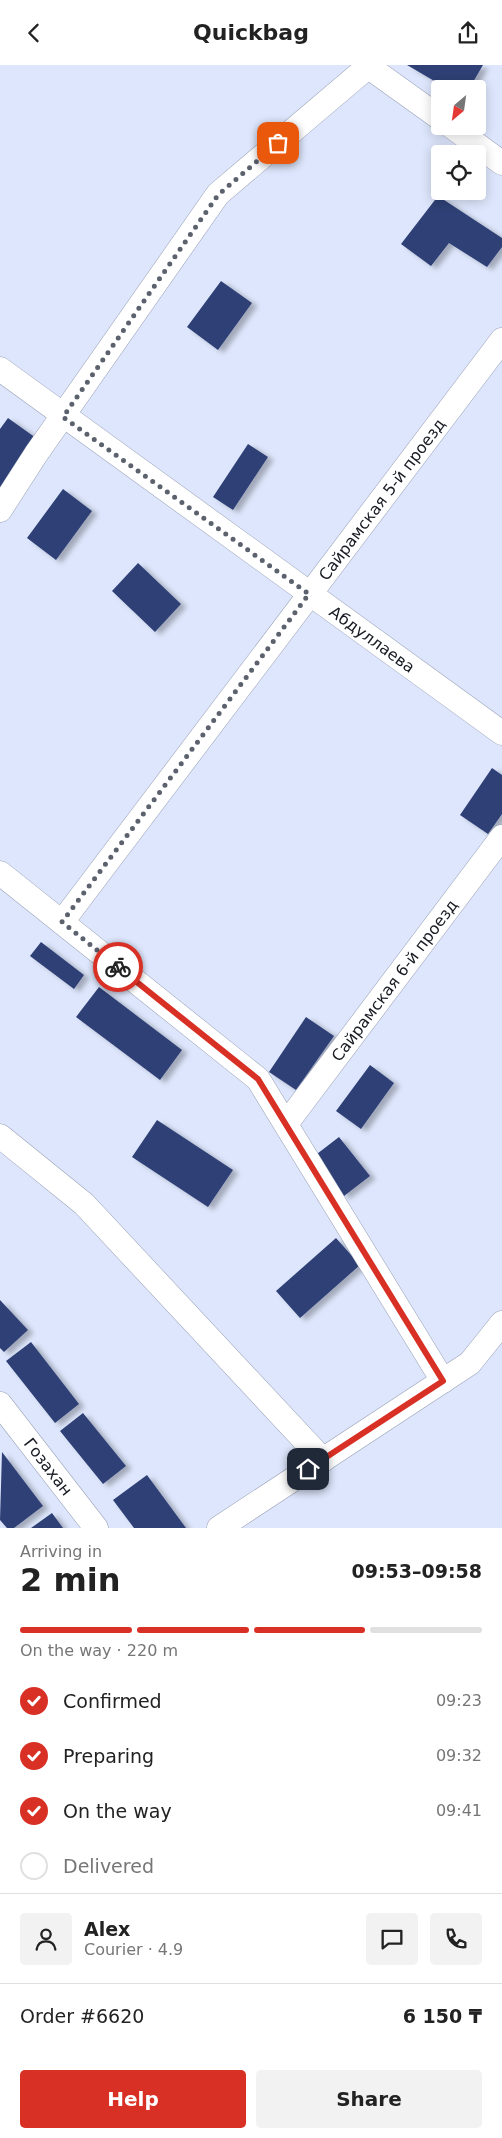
<!DOCTYPE html>
<html lang="en">
<head>
<meta charset="utf-8">
<style>
	body { margin:0; font-family:"DejaVu Sans",sans-serif; background:#f2f2f2; color:#222; height:100vh; display:flex; flex-direction:column; font-size:19px; white-space:nowrap }
	* { box-sizing:border-box; margin:0 }
	p { font-size:16px; color:#767676 }
	.icon { flex:none; width:28px; height:28px; fill:none; stroke:currentColor; stroke-width:2; stroke-linecap:round; stroke-linejoin:round }
	.map { position:relative; height:1463px; overflow:hidden }
	.side { display:flex; flex-direction:column; background:#fff; flex:1 }
	.side>* { flex:none }
	.needle { width:32px; rotate:209deg }
	.fabs { position:absolute; left:431px; top:15px; display:grid; gap:10px }
	.fabs a { display:grid; place-items:center; width:55px; height:55px; border-radius:5px; background:#fff; box-shadow:0 2px 12px #0003; font-size:25px }
	.pin { position:absolute; display:grid; place-items:center; width:42px; height:42px; color:#fff; margin:-21px; border-radius:10px; box-shadow:0 2px 8px #0006 }
	.courier { position:absolute; display:grid; place-items:center; width:50px; height:50px; margin:-25px; border:4px solid #d93025; border-radius:50%; background:#fff; color:#222; box-shadow:0 1px 6px #0007 }
	.overview em { font-style:normal; font-weight:700 }
	.overview div { display:flex; flex-direction:column-reverse }
	.overview { display:flex; align-items:center; justify-content:space-between; height:85px; padding:0 20px }
	h1 { font-size:32px; font-weight:700; line-height:38px }
	.bar { display:grid; grid-template-columns:repeat(4,1fr); gap:8px 5px; align-content:center; height:60px; padding:0 20px }
	.bar i { height:6px; border-radius:4px; background:#e0e0e0 }
	.bar .on { background:#d93025 }
	.bar p { grid-column:span 4 }
	.line { display:flex; align-items:center; gap:12px; padding:0 20px; border-top:1px solid #e0e0e0 }
	.line div { flex:1 }
	.round { display:grid; place-items:center; flex:none; width:52px; height:52px; border-radius:5px; background:#f2f2f2 }
	ol { padding:0 20px; list-style:none }
	li { display:flex; align-items:center; gap:15px; height:55px }
	li p { margin-inline-start:auto }
	li .icon { padding:5px; border-radius:50%; background:#d93025; color:#fff; stroke-width:4 }
	li:last-child { color:#767676 }
	li i { width:28px; height:28px; border:2px solid #e0e0e0; border-radius:50% }
	.cta { display:flex; gap:10px; margin-top:auto; padding:10px 20px }
	.cta a { flex:1; height:58px; border-radius:5px; background:#d93025; color:#fff; font-size:20px; font-weight:700; line-height:58px; text-align:center }
	.cta a+a { background:#f2f2f2; color:#222 }
	header { display:flex; justify-content:space-between; align-items:center; height:65px; padding:0 20px; background:#fff; font-size:22px; font-weight:700 }
	.map>svg:first-child { display:block }
</style>
</head>
<body>
<header><svg class="icon" aria-label="back" viewBox="0 0 24 24"><path d="M15 5l-7 7 7 7"/></svg>Quickbag<svg class="icon" aria-label="share" viewBox="0 0 24 24"><path d="M12 15V3M7 8l5-5 5 5M5 13v7h14v-7"/></svg></header>
<div class="map">
<svg width="502" height="1463" viewBox="0 0 502 1463">
	<defs>
		<filter id="shadow"><feDropShadow dx="5.5" dy="3" stdDeviation="2.5" flood-color="#0004"/></filter>
	</defs>
	<rect width="100%" height="100%" fill="#dde6fc"/>
	<path fill="#2f4075" filter="url(#shadow)" d="M407,0H483L469,24H448Z
		M438,131L502,173V182L487,202L449,178L431,201L401,179Z
		M221,216L252,238L218,285L187,262Z
		M8,353L36,373L0,423V364Z
		M248,379L268,392L233,445L213,432Z
		M63,424L92,446L56,495L27,473Z
		M138,498L181,539L155,567L112,526Z
		M492,703L502,710V749L488,769L460,750Z
		M41,877L84,910L74,924L30,891Z
		M99,922L182,985L160,1015L76,952Z
		M306,952L334,971L296,1025L269,1007Z
		M370,1000L394,1018L361,1064L336,1046Z
		M157,1055L233,1105L208,1142L132,1092Z
		M339,1072L370,1111L344,1131L313,1092Z
		M336,1173L360,1200L300,1253L276,1226Z
		M0,1235L28,1265L4,1287L0,1283Z
		M31,1277L79,1339L55,1358L6,1296Z
		M83,1348L126,1401L103,1419L60,1366Z
		M2,1387L43,1441L14,1463H7L0,1455Z
		M147,1410L186,1463H134L113,1435Z
		M52,1448L63,1463H31Z"/>
	<g fill="none" stroke-linecap="round" stroke-linejoin="round">
		<g stroke="#99a1b6" stroke-width="25">
			<g id="minor">
				<path d="M366,0L440,53"/>
				<path d="M451,61L502,98"/>
				<path id="s1" d="M0,304L502,668"/>
				<path d="M0,445L36,389L218,129L370,0"/>
				<path d="M0,808L258,1014L443,1316"/>
				<path id="s2" d="M62,857L502,275"/>
				<path id="s3" d="M286,1059L502,772"/>
				<path d="M0,1071L84,1139L323,1395"/>
				<path id="s4" d="M0,1339L96,1463"/>
				<path d="M219,1463L470,1298L502,1258"/>
			</g>
		</g>
		<use href="#minor" stroke="#fff" stroke-width="24"/>
	</g>
	<g fill="none" stroke-linecap="round" stroke-linejoin="round">
		<path stroke="#5c616e" stroke-width="5" stroke-dasharray="0 9" d="M118,902L62,857L309,529L63,352L218,130L278,78"/>
		<path stroke="#d93025" stroke-width="6" d="M118,902L258,1014L443,1316L308,1404"/>
	</g>
	<g text-anchor="middle" stroke-width="5" stroke-linejoin="round" paint-order="stroke">
		<g font-size="16" fill="#171a22" stroke="#dde6fc">
			<text dy="6" stroke="none"><textPath href="#s2" startOffset="530">Сайрамская 5-й проезд</textPath></text>
			<text dy="6" stroke="none"><textPath href="#s1" startOffset="460">Абдуллаева</textPath></text>
			<text dy="6" stroke="none"><textPath href="#s3" startOffset="180">Сайрамская 6-й проезд</textPath></text>
			<text dy="6" stroke="none"><textPath href="#s4" startOffset="79">Гозахан</textPath></text>
		</g>
	</g>
</svg>
<div class="fabs">
<a><svg class="needle" viewBox="-14 -14 28 28"><path d="M0-13l5 13h-10z" fill="#e53935"/><path d="M0 13l5-13h-10z" fill="#767676"/></svg></a>
<a><svg class="icon" aria-label="locate" viewBox="0 0 24 24"><circle cx="12" cy="12" r="6"/><path d="M12 2v4M12 18v4M2 12h4M18 12h4"/></svg></a>
</div>
<div class="pin" style="left:278px;top:78px;background:#ea580c"><svg class="icon" aria-label="bag" viewBox="0 0 24 24"><path d="M5 8h14l-1 12H6zM9 8a3 3 0 0 1 6 0"/></svg></div>
<div class="pin" style="left:308px;top:1404px;background:#1f2937"><svg class="icon" aria-label="home" viewBox="0 0 24 24"><path d="M3 11l9-7 9 7M6 9v11h12V9"/></svg></div>
<div class="courier" style="left:118px;top:902px"><svg class="icon" aria-label="bike" viewBox="0 0 24 24"><circle cx="6" cy="16" r="4"/><circle cx="18" cy="16" r="4"/><path d="M6 16l4-8h5l3 8M10 8l3 8H6M13 5h3"/></svg></div>
</div>
<section class="side">
<div class="overview"><div><h1>2 min</h1><p>Arriving in</p></div><em>09:53–09:58</em></div>
<div class="bar"><i class="on"></i><i class="on"></i><i class="on"></i><i></i><p>On the way · 220 m</p></div>
<ol>
<li><svg class="icon" aria-label="check" viewBox="0 0 24 24"><path d="M5 12l5 5 9-10"/></svg>Confirmed<p>09:23</p></li>
<li><svg class="icon" aria-label="check" viewBox="0 0 24 24"><path d="M5 12l5 5 9-10"/></svg>Preparing<p>09:32</p></li>
<li><svg class="icon" aria-label="check" viewBox="0 0 24 24"><path d="M5 12l5 5 9-10"/></svg>On the way<p>09:41</p></li>
<li><i></i>Delivered</li>
</ol>
<div class="line" style="height:90px"><a class="round"><svg class="icon" aria-label="person" viewBox="0 0 24 24"><circle cx="12" cy="8" r="4"/><path d="M4 21q1-7 8-7t8 7"/></svg></a><div><b>Alex</b><p>Courier · 4.9</p></div><a class="round"><svg class="icon" aria-label="chat" viewBox="0 0 24 24"><path d="M4 5h16v11H9l-5 4z"/></svg></a><a class="round"><svg class="icon" aria-label="phone" viewBox="0 0 24 24"><path d="M5 4h4l2 5-3 2q2 4 5 5l2-3 5 2v4C11 20 4 13 5 4z"/></svg></a></div>
<div class="line" style="height:65px"><div>Order #6620</div><b>6 150 ₸</b></div>
<div class="cta"><a>Help</a><a>Share</a></div>
</section>
</body>
</html>
